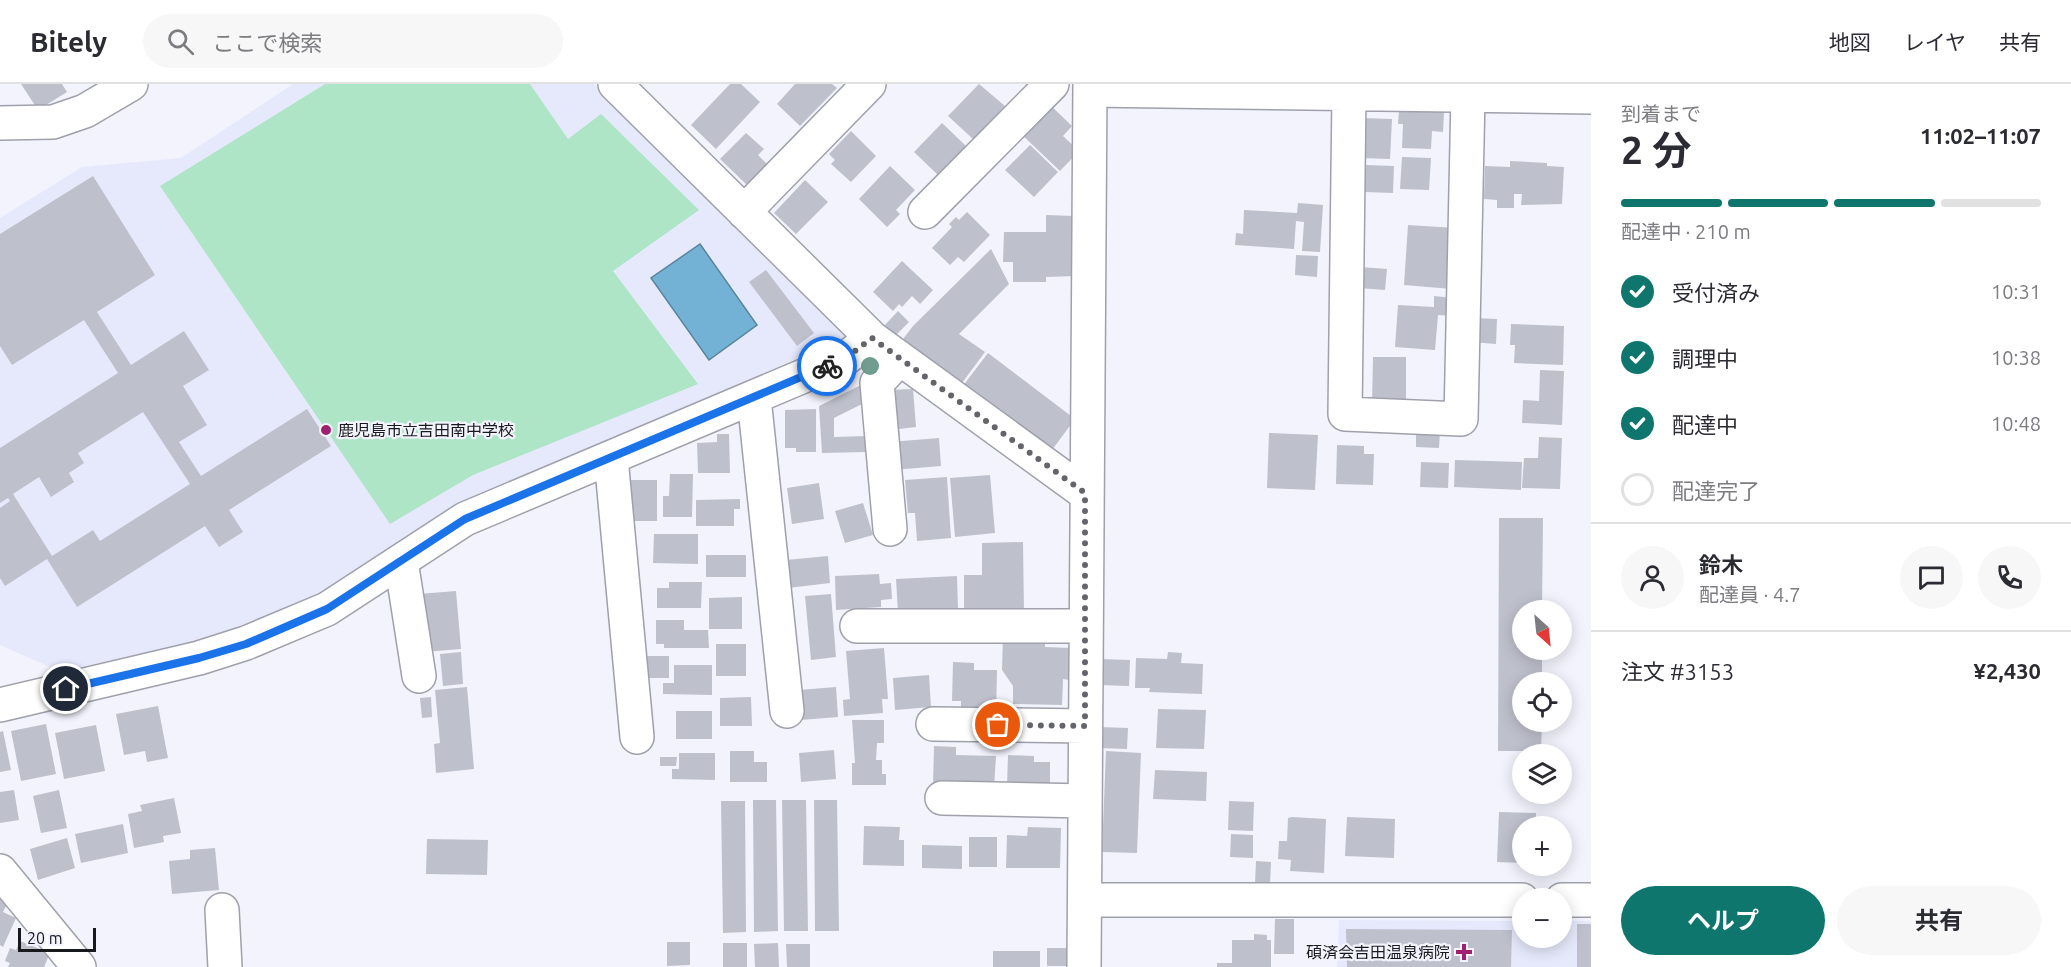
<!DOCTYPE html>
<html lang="ja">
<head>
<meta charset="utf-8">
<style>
	body { margin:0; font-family:Ubuntu,"Noto Sans JP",sans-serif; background:#f7f7f7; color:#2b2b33; height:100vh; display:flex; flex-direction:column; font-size:22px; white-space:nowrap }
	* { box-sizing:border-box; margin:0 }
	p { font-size:20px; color:#7c7c81 }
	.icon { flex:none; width:33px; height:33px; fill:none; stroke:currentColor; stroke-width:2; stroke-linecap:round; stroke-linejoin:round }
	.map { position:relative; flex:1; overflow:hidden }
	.sheet { display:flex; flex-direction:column; background:#fff; width:480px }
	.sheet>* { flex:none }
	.needle { width:39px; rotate:153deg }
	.controls { position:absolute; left:1512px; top:516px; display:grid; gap:12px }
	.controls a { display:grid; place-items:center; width:60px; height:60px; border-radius:50%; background:#fff; box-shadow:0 3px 15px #0003; font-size:30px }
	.scale { position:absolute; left:18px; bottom:15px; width:78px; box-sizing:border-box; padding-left:6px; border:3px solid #18191d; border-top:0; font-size:16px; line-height:21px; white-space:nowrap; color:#18191d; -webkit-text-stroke:4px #f2f3fd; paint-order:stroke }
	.pin { position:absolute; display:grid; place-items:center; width:51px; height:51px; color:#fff; margin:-26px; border:3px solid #fff; border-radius:50%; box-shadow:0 2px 6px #0007 }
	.courier { position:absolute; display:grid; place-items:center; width:60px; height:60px; margin:-30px; border:4px solid #1a73e8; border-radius:50%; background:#fff; color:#222; box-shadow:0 2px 8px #0007 }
	.overview em { font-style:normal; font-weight:700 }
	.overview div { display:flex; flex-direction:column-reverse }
	.overview { display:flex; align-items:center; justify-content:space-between; height:102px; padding:0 30px }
	h1 { font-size:39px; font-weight:700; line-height:45px }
	.bar { display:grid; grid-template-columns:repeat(4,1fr); gap:9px 6px; align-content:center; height:72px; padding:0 30px }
	.bar i { height:8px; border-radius:4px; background:#e1e1e2 }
	.bar .selected { background:#0f766e }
	.bar p { grid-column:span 4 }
	.line { display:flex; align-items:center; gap:15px; padding:0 30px; border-top:2px solid #e1e1e2 }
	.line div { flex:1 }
	.round { display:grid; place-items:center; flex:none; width:63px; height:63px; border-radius:32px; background:#f7f7f7 }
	ol { padding:0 30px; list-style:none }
	li { display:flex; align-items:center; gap:18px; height:66px }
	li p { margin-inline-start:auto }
	li .icon { padding:6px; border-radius:50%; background:#0f766e; color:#fff; stroke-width:4 }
	li:last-child { color:#7c7c81 }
	li i { width:33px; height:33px; border:3px solid #e1e1e2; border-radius:50% }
	.cta { display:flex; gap:12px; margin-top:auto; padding:12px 30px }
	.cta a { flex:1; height:69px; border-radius:36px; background:#0f766e; color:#fff; font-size:24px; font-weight:700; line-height:69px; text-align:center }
	.cta a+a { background:#f7f7f7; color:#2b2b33 }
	header { display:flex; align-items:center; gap:36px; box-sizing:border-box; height:84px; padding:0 30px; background:#fff; border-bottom:2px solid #e1e1e2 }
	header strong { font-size:28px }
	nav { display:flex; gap:33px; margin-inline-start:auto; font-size:21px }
	.search { width:420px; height:54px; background:#f7f7f7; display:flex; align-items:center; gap:15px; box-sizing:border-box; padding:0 21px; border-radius:33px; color:#7c7c81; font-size:22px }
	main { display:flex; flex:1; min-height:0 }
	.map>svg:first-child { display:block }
</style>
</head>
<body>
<header>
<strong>Bitely</strong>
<div class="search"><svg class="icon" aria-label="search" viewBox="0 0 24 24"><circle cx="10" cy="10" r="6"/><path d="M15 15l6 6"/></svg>ここで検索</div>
<nav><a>地図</a><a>レイヤ</a><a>共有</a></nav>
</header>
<main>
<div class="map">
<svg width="1591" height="883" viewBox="0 0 1591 883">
	<rect width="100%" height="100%" fill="#f2f3fd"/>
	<path fill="#e6e9fc" d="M293,0H594L850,251L839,267L250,548L77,595L0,561V134L82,83L181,74Z
		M1339,836L1522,837V854H1562V837H1591V883H1337Z"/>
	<path fill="#aee5c6" d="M325,0H530L568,55L601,30L699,126L613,187L698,300L473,391L390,440L160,102Z"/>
	<path fill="#73b2d4" stroke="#58849d" stroke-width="1.5" d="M700,160L757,241L709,276L651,194Z"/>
	<path fill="#bec0cc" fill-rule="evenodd" d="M21,0H62L67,8L38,26Z
		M730,0H741L760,18L716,65L691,41Z
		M795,0H832L837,4L800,42L777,20Z
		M979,0L1005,22L973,55L948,32Z
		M1048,19L1072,42L1063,52L1079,67L1060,87L1019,48Z
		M1399,26L1444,28L1443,48L1432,47L1431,65L1402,64L1403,40H1398Z
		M1362,34L1392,35L1390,75L1360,74Z
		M942,39L966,62L938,91L914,68Z
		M851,47L876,72L851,98L831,80L835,76L829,70Z
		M746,49L764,65L758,71L770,83L750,104L720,75Z
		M1030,61L1058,88L1034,113L1005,86Z
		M1402,73L1431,74L1429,106L1400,105Z
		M1510,77L1547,79V82L1564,83L1562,120L1521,121L1522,110H1514V124H1497V116L1484,115L1485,82L1510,83Z
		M1365,81L1394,82L1393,109L1364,108Z
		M890,82L915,106L896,126L900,130L887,143L859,115Z
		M93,92L155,191L97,228L131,281L184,247L209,286L183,302L207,341L179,358L201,392L307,325L331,362L229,426L243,448L219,463L205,442L77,523L47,475L5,502L0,494V424L10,417L8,414L0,419V364L118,289L84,236L12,281L0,262V150ZM143,328L190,400L100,457L93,446L52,472L13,410L39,393L51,413L74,398L69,389L84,379L78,369Z
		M805,96L828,118L796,150L774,129Z
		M1298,119L1323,121L1320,168L1302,167L1304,138L1296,137L1294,165L1235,161L1236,149L1243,150L1244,126L1297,129Z
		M967,128L990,151L964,178L958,173L950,181L932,164L952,143L949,140L956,133L959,136Z
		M1046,131L1075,132V192L1046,193V198H1013V178H1003L1004,148H1046Z
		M1408,141L1456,144L1452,205L1404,201Z
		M991,165L1009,200L959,250L985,268L959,303L900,259L913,242Z
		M1296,171L1318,172L1317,193L1295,191Z
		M902,177L933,206L920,220L912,212L902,223L899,220L893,227L873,208Z
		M1360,183L1387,185L1385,206L1359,204Z
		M766,186L814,249L797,262L749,198Z
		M1434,212L1454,214L1452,232L1438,231L1435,266L1395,263L1398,221L1434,223Z
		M898,227L909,238L895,252L885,241Z
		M1473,234L1497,235L1496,260L1472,258Z
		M1511,240L1564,242L1563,281L1514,279L1515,261H1510Z
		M988,269L1075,335L1049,370L962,303Z
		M1373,273H1406V320H1372Z
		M1540,286L1564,287L1562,341L1522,339L1523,316L1539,317Z
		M861,301L868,317L834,334V353L866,352V368L822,369L819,322Z
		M913,305L916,343L899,345L900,352L891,353L887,306Z
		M816,325V368H796V364H785V326Z
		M1416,345L1440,346L1439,364L1416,363Z
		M1269,349L1318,351L1315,406L1267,404Z
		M717,350H729L730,389H698L697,359L717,358Z
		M1539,353L1562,354L1560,405L1522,404L1524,374H1538Z
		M939,354L941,382L893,386L890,358Z
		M1337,361L1364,362V370H1374L1373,401L1336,400Z
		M1455,376L1522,378L1521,406L1454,403Z
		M1421,378L1449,379L1448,404L1420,403Z
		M670,390H693L692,433H663V412H669Z
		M990,391L995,449L955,453L950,394Z
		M947,393L951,454L917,457L915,429H908L905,396Z
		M627,396H657V437H627Z
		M819,399L824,435L792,440L787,404Z
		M740,415V425H734V442H696V416Z
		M863,419L873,451L845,459L835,427Z
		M1499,434H1543L1542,526H1522V566H1542V598H1522V638H1542L1541,667H1498Z
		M654,450H698V480L653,479Z
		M1023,458L1024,530L964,531V491H982V459Z
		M706,471H746V493H706Z
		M828,472L830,499L788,504L786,476Z
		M879,490L880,500L891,499L892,515L881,516V523L836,526L835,492Z
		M957,492L958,525L898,528L896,495Z
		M669,498H702L701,524H657V504H669Z
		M456,507L461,565L424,568L419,510Z
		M831,510L836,573L811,576L805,512Z
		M742,513V545H709V514Z
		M656,536H684V546H708L709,564H664V560H656Z
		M1003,551L1045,552V563L1071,564L1070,596L1063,595L1062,621L1013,620V602L1002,586Z
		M716,560H746V592H716Z
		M884,564L888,615H882L883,629L844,632L843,616L850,615L846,567Z
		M461,568L463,600L443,602L440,570Z
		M1168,568L1182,569L1181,579L1203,580L1202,610L1149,608L1150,604H1135L1136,574L1167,575Z
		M645,572H669V594H644Z
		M1101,575L1130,576L1129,602L1099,601Z
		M953,578L974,579V586H997L996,631L961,629V617H952Z
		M674,581H712V611L663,610V599H674Z
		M929,591L931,623L895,626L893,594Z
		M467,603L474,685L436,689L434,660L440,659L435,606Z
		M836,603L838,633L801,636L799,606Z
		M431,613L432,633L422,634L420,614Z
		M751,613L752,642H720V614Z
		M158,622L168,674L147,678L145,667L124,671L116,630Z
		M1158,625L1206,626L1204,665L1156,664Z
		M676,627H712V655H676Z
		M852,636H884V659H877L876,676H882V690H886V701H852V679H855Z
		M46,640L56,690L21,697L11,647Z
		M96,641L105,687L64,695L55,649Z
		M1099,643L1128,644L1127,665L1099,664Z
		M3,647L11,686L0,688V648Z
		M934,662L956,663V671L996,672L994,704L933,703Z
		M834,666L836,695L801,698L799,669Z
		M730,667H754V678H767V698H730Z
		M1106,667L1141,669L1137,769L1102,768Z
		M679,669H715V696L672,695V685H679Z
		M1008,671L1034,672V678H1050V704L1007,702Z
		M660,673H677L676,682H660Z
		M1155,686L1207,688L1206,717L1153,715Z
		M14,706L19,736L0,739V708Z
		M59,706L67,744L41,749L33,712Z
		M174,714L181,749L163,752L164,758L134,764L128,730L142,727L140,721Z
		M753,716H776L778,847L754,848Z
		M782,716H806L808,847H784Z
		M814,716H837L839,847H815Z
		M721,717H745L746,848L723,849Z
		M1229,717L1254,718L1253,747L1228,746Z
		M1499,728L1536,729V742H1522V779L1497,778Z
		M1292,733L1326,735L1324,789L1290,787L1291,776L1278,775L1279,757H1287L1288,734Z
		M1347,733L1395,735L1394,774L1345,772Z
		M123,740L128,769L81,779L75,750Z
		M864,742L900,743L899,756H904V782L863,781Z
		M1028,743L1061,744L1060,784H1006L1007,751L1027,752Z
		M1231,750L1253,751V774L1230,773Z
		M969,753H997V783H969Z
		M67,754L75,784L38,796L30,765Z
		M427,755L488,756L487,791L426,790Z
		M922,761L962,762V785L922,784Z
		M215,764L219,806L172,810L169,777L190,775V766Z
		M1256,777L1271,778L1270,801L1255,800Z
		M0,815L8,818L3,828L16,834L3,863L0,861Z
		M1275,835H1294V870H1274Z
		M1577,840H1591V883H1577Z
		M1346,845L1512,846L1511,883H1347Z
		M1254,850L1267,851V856H1271V883H1217V879H1232V856H1254Z
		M20,857L50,869L44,883H8L10,879L5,877L10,864L16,866Z
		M667,858H690V881L667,882Z
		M723,859H747V883H723Z
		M778,859L779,883H755L754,860Z
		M786,860H810V883H787Z
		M1047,864H1069V882H1047Z
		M993,867H1040V883H993Z"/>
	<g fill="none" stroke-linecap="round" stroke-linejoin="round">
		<g stroke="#9fa0ab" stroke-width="36">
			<path id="minor" d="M615,0L872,254L1085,409
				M1090,6L1591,13
				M1349,10L1345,330L1461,335L1468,12
				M0,39L53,38L85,27L131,0
				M744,128L869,0
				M925,128L1052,0
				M754,314L787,627
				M611,374L637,653
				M890,445L877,299L899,275
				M401,477L419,592
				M857,542H1085
				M0,621L199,574L246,559L327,525L465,435L846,274L872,254
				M933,640L1085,642
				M942,714L1085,717
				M0,787L79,883
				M1085,816H1522
				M1562,816H1591
				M222,826L225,883
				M1084,883L1090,0"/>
		</g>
		<use href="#minor" stroke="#fff" stroke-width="33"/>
	</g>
	<circle fill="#709d90" cx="870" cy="282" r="9"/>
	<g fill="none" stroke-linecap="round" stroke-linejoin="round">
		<path stroke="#64656b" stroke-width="6" stroke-dasharray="0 10.8" d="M827,282L846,274L872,254L1085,409V642L998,641"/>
		<path stroke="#1a73e8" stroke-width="8" d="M66,605L199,574L246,560L327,525L465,435L827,282"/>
	</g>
	<g fill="#9f1f71" stroke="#f2f3fd" stroke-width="2">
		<circle cx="326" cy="346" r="6"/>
		<path d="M1461 859h6v6h6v6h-6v6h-6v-6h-6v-6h6z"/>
	</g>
	<g text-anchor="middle" stroke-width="4.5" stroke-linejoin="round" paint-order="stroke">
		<g font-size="16" fill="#18191d" stroke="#f2f3fd" text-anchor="start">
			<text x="338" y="352">鹿児島市立吉田南中学校</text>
			<text x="1450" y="874" text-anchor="end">碩済会吉田温泉病院</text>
		</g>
	</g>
</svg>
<div class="controls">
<a><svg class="needle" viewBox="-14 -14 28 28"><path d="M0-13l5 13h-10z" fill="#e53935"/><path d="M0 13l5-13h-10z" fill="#7c7c81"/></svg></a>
<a><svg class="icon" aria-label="locate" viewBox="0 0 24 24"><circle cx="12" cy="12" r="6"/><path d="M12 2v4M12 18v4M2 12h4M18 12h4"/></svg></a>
<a><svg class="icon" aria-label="layers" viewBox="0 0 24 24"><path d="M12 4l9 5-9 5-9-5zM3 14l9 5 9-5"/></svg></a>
<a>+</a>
<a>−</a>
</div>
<div class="scale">20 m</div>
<div class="pin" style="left:998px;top:641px;background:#ea580c"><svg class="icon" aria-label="bag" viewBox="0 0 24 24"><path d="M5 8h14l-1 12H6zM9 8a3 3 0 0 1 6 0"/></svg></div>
<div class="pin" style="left:66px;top:605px;background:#1f2937"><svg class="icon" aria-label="home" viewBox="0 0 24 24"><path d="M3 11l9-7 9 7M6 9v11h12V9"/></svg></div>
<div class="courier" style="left:827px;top:282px"><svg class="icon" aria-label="bike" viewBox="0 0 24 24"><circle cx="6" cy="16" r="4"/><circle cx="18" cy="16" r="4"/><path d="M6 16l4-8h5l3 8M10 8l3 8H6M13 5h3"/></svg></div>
</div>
<section class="sheet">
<div class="overview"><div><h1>2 分</h1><p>到着まで</p></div><em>11:02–11:07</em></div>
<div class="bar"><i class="selected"></i><i class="selected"></i><i class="selected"></i><i></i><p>配達中 · 210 m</p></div>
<ol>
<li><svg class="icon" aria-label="check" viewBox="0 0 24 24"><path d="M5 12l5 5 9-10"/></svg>受付済み<p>10:31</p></li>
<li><svg class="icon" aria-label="check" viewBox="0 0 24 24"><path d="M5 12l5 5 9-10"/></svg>調理中<p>10:38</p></li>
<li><svg class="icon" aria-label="check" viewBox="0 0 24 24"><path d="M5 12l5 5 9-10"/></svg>配達中<p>10:48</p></li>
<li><i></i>配達完了</li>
</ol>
<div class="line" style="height:108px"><a class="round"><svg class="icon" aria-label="person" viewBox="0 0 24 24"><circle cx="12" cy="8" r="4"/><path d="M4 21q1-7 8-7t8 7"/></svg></a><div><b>鈴木</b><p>配達員 · 4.7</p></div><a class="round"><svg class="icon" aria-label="chat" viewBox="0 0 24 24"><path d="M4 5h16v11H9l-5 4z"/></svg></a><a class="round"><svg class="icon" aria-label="phone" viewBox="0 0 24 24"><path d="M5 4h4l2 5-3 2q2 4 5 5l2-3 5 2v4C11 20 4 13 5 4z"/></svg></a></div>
<div class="line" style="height:78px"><div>注文 #3153</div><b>¥2,430</b></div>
<div class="cta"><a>ヘルプ</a><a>共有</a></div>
</section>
</main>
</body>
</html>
